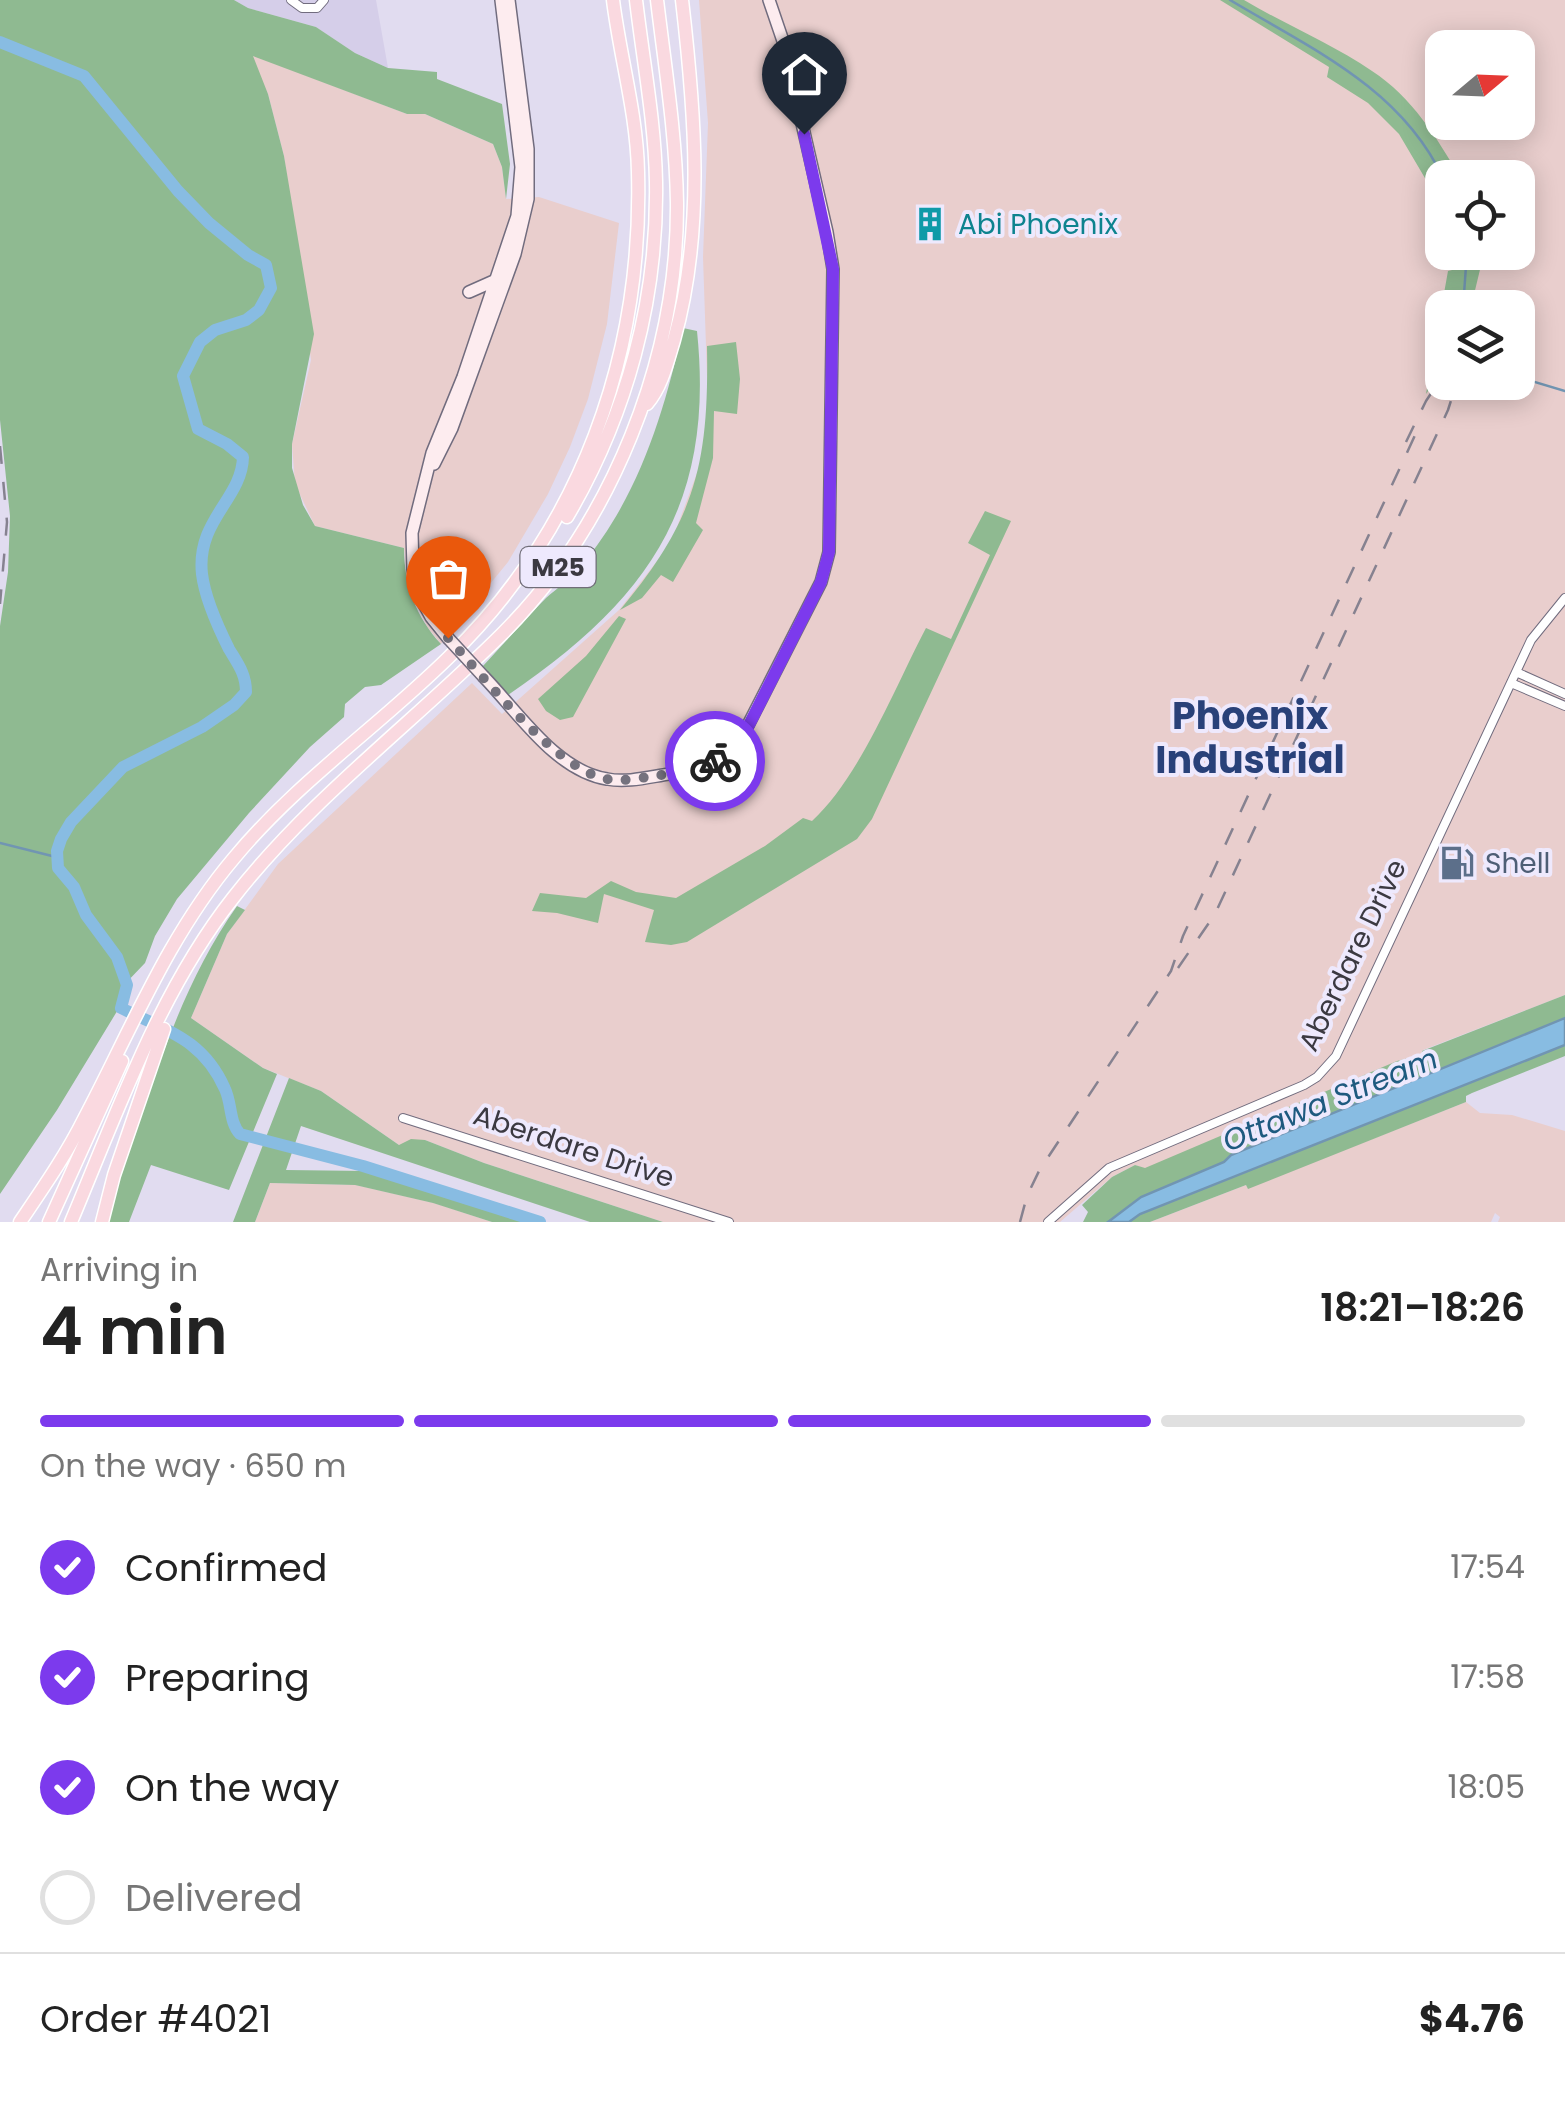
<!DOCTYPE html>
<html lang="en">
<head>
<meta charset="utf-8">
<style>
	body { margin:0; font-family:Poppins,sans-serif; background:#f6f6f6; color:#222; height:100vh; display:flex; flex-direction:column; font-size:38px; white-space:nowrap }
	* { box-sizing:border-box; margin:0 }
	p { font-size:32px; color:#767676 }
	.icon { flex:none; width:55px; height:55px; fill:none; stroke:currentColor; stroke-width:2; stroke-linecap:round; stroke-linejoin:round }
	.map { position:relative; height:1222px; overflow:hidden }
	.drawer { display:flex; flex-direction:column; background:#fff; flex:1 }
	.drawer>* { flex:none }
	.needle { width:65px; rotate:71deg }
	.fabs { position:absolute; left:1425px; top:30px; display:grid; gap:20px }
	.fabs a { display:grid; place-items:center; width:110px; height:110px; border-radius:20px; background:#fff; box-shadow:0 5px 25px #0003; font-size:50px }
	.pin { position:absolute; display:grid; place-items:center; width:85px; height:85px; color:#fff; margin:-102px -42px; border-radius:50% 50% 50% 0; rotate:-45deg; box-shadow:0 0 10px #0007 }
	.pin .icon { rotate:45deg }
	.courier { position:absolute; display:grid; place-items:center; width:100px; height:100px; margin:-50px; border:8px solid #7c3aed; border-radius:50%; background:#fff; color:#222; box-shadow:0 2px 12px #0007 }
	.overview em { font-style:normal; font-weight:600 }
	.overview div { display:flex; flex-direction:column-reverse }
	.overview { display:flex; align-items:center; justify-content:space-between; height:170px; padding:0 40px }
	h1 { font-size:65px; font-weight:600; line-height:75px }
	.bar { display:grid; grid-template-columns:repeat(4,1fr); gap:15px 10px; align-content:center; height:120px; padding:0 40px }
	.bar i { height:12px; border-radius:8px; background:#e0e0e0 }
	.bar .active { background:#7c3aed }
	.bar p { grid-column:span 4 }
	.line { display:flex; align-items:center; gap:25px; padding:0 40px; border-top:2px solid #e0e0e0 }
	.line div { flex:1 }
	ol { padding:0 40px; list-style:none }
	li { display:flex; align-items:center; gap:30px; height:110px }
	li p { margin-inline-start:auto }
	li .icon { padding:10px; border-radius:50%; background:#7c3aed; color:#fff; stroke-width:4 }
	li:last-child { color:#767676 }
	li i { width:55px; height:55px; border:5px solid #e0e0e0; border-radius:50% }
	.map>svg:first-child { display:block }
</style>
</head>
<body>
<div class="map">
<svg width="1565" height="1222" viewBox="0 0 1565 1222">
	<rect width="100%" height="100%" fill="#e1dcf0"/>
	<path fill="#e9cecd" fill-rule="evenodd" d="M699,0H1565V995L1423,1050V1054L1396,1062L1145,1169L1135,1165L1112,1177L1060,1222H663L484,1163L425,1140L399,1145L321,1091L263,1068L191,1018L227,934L278,864L472,683L502,714L619,610L671,543L703,457L708,406L703,257L708,123ZM1442,48H1518V122H1442ZM1442,178H1518V252H1442ZM1442,308H1518V382H1442Z
		M253,55L407,114H425L493,144L502,167L506,199L539,197L619,223L607,324L588,399L570,447L548,494L508,562L441,644L428,628L413,600L407,580L404,548L315,526L295,484L292,444L311,360L284,156L268,94L252,60Z
		M1466,1102L1480,1113L1512,1115L1565,1131V1222H1498L1500,1217L1495,1213L1491,1222H1150L1246,1185L1248,1188Z
		M270,1183L356,1185L434,1203L492,1222H255Z"/>
	<path fill="#d5cee9" d="M234,0H376L388,68L355,53L316,27L248,8Z"/>
	<path fill="#8fba91" d="M0,0H234L248,8L316,27L355,53L388,68L437,72V79L502,104L510,164L506,199L502,167L493,144L425,114H407L253,56L268,94L284,156L314,334L292,444V468L303,505L315,526L404,548C404,585 416,617 441,644L381,685L365,687L345,704L344,717L310,747L249,813L177,899L155,936L145,963L123,986L119,1008L57,1110L0,1194V626L8,572L10,516L0,420Z
		M1220,0H1244C1286,25 1332,44 1372,71C1412,97 1437,138 1460,177L1442,178V207L1399,134L1368,103L1327,77L1329,67Z
		M1455,253H1484L1471,307L1442,308V371L1426,394L1448,271L1456,269Z
		M683,328L697,331C715,505 649,599 508,695L483,666C504,644 524,620 546,598C557,588 571,579 580,567C638,499 664,414 683,328Z
		M736,342L740,379L737,414L714,411L713,458L696,523L703,530L673,582L661,575L642,598L620,610C696,519 709,464 707,346Z
		M985,511L1011,521L872,819L857,839L687,942L671,945L645,942L654,910L604,894L598,923L557,913L532,911L540,893L586,898L611,881L636,892L676,898L765,846L803,818L812,821C860,777 895,687 926,628L951,639L990,555L968,543Z
		M619,616L626,619L573,717L560,720L546,711L538,699L586,656Z
		M237,906L245,910L227,934L191,1018L263,1068L277,1074L229,1190L151,1165L129,1222H106C115,1184 129,1148 142,1111C168,1038 192,970 237,906Z
		M1565,995V1018L1231,1155L1224,1162L1141,1197L1108,1222H1083L1088,1212L1082,1205L1112,1177L1135,1165L1145,1168L1397,1061L1423,1054L1422,1051Z
		M1565,1045V1056L1472,1093L1466,1096V1102L1248,1189L1246,1185L1150,1222H1129L1140,1214Z
		M289,1078L321,1091L399,1145L411,1139L425,1140L484,1163L663,1222H590L301,1126L286,1170L365,1171L525,1222H492L433,1203L355,1185L270,1183L255,1222H233Z"/>
	<path fill="#88bce2" stroke="#7195b2" stroke-width="2.5" d="M1565,1018V1045L1140,1214L1129,1222H1108L1141,1197L1224,1162L1231,1155Z"/>
	<g fill="none" stroke-linecap="round" stroke-linejoin="round">
		<path stroke="#7195b2" stroke-width="2.5" d="M1230,0C1310,48 1401,88 1443,178
			M1463,308L1467,252
			M1518,377L1565,391
			M0,843L56,857L58,868"/>
		<path stroke="#88bce2" stroke-width="12" d="M0,42L84,76L178,191L209,223L248,255L266,265L271,288L259,310L246,320L215,330L200,342L183,376L198,429L227,444L243,457C242,499 196,520 202,574C205,599 218,627 229,649C238,664 246,674 246,692L234,705L202,727L123,767L71,822L61,839L57,851L58,868L74,887L86,915L117,957L127,985L121,1008C167,1031 203,1039 225,1089C232,1104 229,1122 240,1134L363,1166L540,1222"/>
		<g stroke="#716c7e" stroke-width="10">
			<path id="street" d="M291,0L302,8H317L324,0
				M1516,672L1565,694
				M1511,683L1565,706
				M403,1118L729,1222
				M1048,1222L1109,1168L1304,1085L1317,1077L1336,1056L1531,640L1565,598"/>
		</g>
		<g stroke="#716c7e" stroke-width="14">
			<path id="secondary" d="M469,292L496,280
				M434,464L452,428L515,254L528,199V149L509,0
				M448,638L431,617L419,595L413,569L412,533L432,453L463,377L517,216L521,167L501,0
				M484,677C518,712 556,771 607,779C627,783 649,777 669,774C699,769 722,761 742,737L821,582L829,552L833,269L827,232L783,41L769,0"/>
		</g>
		<g stroke="#fff" stroke-width="15">
			<path id="primary" d="M647,404C662,386 667,363 674,340C705,230 695,112 682,0
				M567,517C627,415 658,299 656,182C655,122 643,60 636,0
				M20,1222C43,1188 66,1155 84,1119C131,1030 168,936 234,858C297,782 379,726 449,657C581,529 643,355 638,172C637,114 620,57 613,0
				M49,1222L122,1061
				M71,1222C117,1113 159,992 233,898C310,799 414,722 502,634C612,524 678,359 677,203C676,135 665,67 657,0
				M102,1222L114,1175L164,1029"/>
		</g>
		<use href="#street" stroke="#fff" stroke-width="8"/>
		<use href="#secondary" stroke="#fdecef" stroke-width="11"/>
		<use href="#primary" stroke="#fad9e0" stroke-width="12"/>
		<path stroke="#868290" stroke-width="2.5" stroke-dasharray="18 18" stroke-linecap="butt" d="M1406,442L1426,401L1442,377
			M0,446L7,522L0,604
			M1178,968L1215,914L1448,410L1457,382
			M1020,1222L1027,1196L1039,1171L1171,971L1183,936L1417,431"/>
		<g stroke="#716c7e" stroke-width="14" stroke-linecap="butt">
			<path id="secondary-bridge" d="M448,638L484,677"/>
		</g>
		<use href="#secondary-bridge" stroke="#fdecef" stroke-width="11"/>
	</g>
	<g fill="none" stroke-linecap="round" stroke-linejoin="round">
		<path stroke="#75727e" stroke-width="10" stroke-dasharray="0 18" d="M448,638C484,677 553,765 602,778C619,783 638,778 655,776C676,773 697,770 715,761"/>
		<path stroke="#7c3aed" stroke-width="12" d="M715,761L733,748L749,725L821,582L829,552L833,269L804,134"/>
	</g>
	<defs>
		<g id="building-bare" transform="scale(2.7)"><path d="M-4-6H4V6H1V3H-1V6H-4ZM-2.5-4.3h1.7v1.8h-1.7ZM.8-4.3h1.7v1.8H.8ZM-2.5-1h1.7V.8h-1.7ZM.8-1h1.7V.8H.8Z" fill="#0f9aa8" stroke="#eee9fd" stroke-width="2.5" paint-order="stroke"/></g>
		<g id="fuel-bare" transform="scale(2.7)"><path d="M-5.5-6h7V0h2V4h1.3V-2.5L3-4.5l.8-.8L6-3V5H2.5V1h-1V6h-7ZM-4.2-4.7v3.2H.2V-4.7Z" fill="#5c6f8a" stroke="#eee9fd" stroke-width="2.5" paint-order="stroke"/></g>
	</defs>
	<g fill-rule="evenodd">
		<use href="#building-bare" x="930" y="224"/>
		<use href="#fuel-bare" x="1457" y="863"/>
	</g>
	<g text-anchor="middle" stroke-width="8" stroke-linejoin="round" paint-order="stroke">
		<rect fill="#eee9fd" stroke="#716e79" stroke-width="2.5" x="520.5" y="547" width="75" height="40" rx="8"/>
		<g font-size="25" font-weight="bold" fill="#3b3941">
			<text x="558" y="576">M25</text>
		</g>
		<g font-size="28" fill="#0d838f" stroke="#eee9fd" text-anchor="start">
			<text x="958" y="234">Abi Phoenix</text>
		</g>
		<g font-size="28" fill="#4e5e75" stroke="#eee9fd" text-anchor="start">
			<text x="1485" y="873">Shell</text>
		</g>
		<g font-size="28" fill="#3b3941" stroke="#eee9fd">
			<text transform="translate(1352 955) rotate(-64)" y="10">Aberdare Drive</text>
			<text transform="translate(574 1146) rotate(18)" y="10">Aberdare Drive</text>
		</g>
		<g font-size="30" font-style="italic" fill="#1e5a7f" stroke="#eee9fd">
			<text transform="translate(1330 1100) rotate(-22)" y="10">Ottawa Stream</text>
		</g>
		<g font-size="38" font-weight="bold" fill="#294179" stroke="#eee9fd">
			<text x="1250" y="729">Phoenix<tspan x="1250" dy="44">Industrial</tspan></text>
		</g>
	</g>
</svg>
<div class="fabs">
<a><svg class="needle" viewBox="-14 -14 28 28"><path d="M0-13l5 13h-10z" fill="#e53935"/><path d="M0 13l5-13h-10z" fill="#767676"/></svg></a>
<a><svg class="icon" aria-label="locate" viewBox="0 0 24 24"><circle cx="12" cy="12" r="6"/><path d="M12 2v4M12 18v4M2 12h4M18 12h4"/></svg></a>
<a><svg class="icon" aria-label="layers" viewBox="0 0 24 24"><path d="M12 4l9 5-9 5-9-5zM3 14l9 5 9-5"/></svg></a>
</div>
<div class="pin" style="left:448px;top:638px;background:#ea580c"><svg class="icon" aria-label="bag" viewBox="0 0 24 24"><path d="M5 8h14l-1 12H6zM9 8a3 3 0 0 1 6 0"/></svg></div>
<div class="pin" style="left:804px;top:134px;background:#1f2937"><svg class="icon" aria-label="home" viewBox="0 0 24 24"><path d="M3 11l9-7 9 7M6 9v11h12V9"/></svg></div>
<div class="courier" style="left:715px;top:761px"><svg class="icon" aria-label="bike" viewBox="0 0 24 24"><circle cx="6" cy="16" r="4"/><circle cx="18" cy="16" r="4"/><path d="M6 16l4-8h5l3 8M10 8l3 8H6M13 5h3"/></svg></div>
</div>
<section class="drawer">
<div class="overview"><div><h1>4 min</h1><p>Arriving in</p></div><em>18:21–18:26</em></div>
<div class="bar"><i class="active"></i><i class="active"></i><i class="active"></i><i></i><p>On the way · 650 m</p></div>
<ol>
<li><svg class="icon" aria-label="check" viewBox="0 0 24 24"><path d="M5 12l5 5 9-10"/></svg>Confirmed<p>17:54</p></li>
<li><svg class="icon" aria-label="check" viewBox="0 0 24 24"><path d="M5 12l5 5 9-10"/></svg>Preparing<p>17:58</p></li>
<li><svg class="icon" aria-label="check" viewBox="0 0 24 24"><path d="M5 12l5 5 9-10"/></svg>On the way<p>18:05</p></li>
<li><i></i>Delivered</li>
</ol>
<div class="line" style="height:130px"><div>Order #4021</div><b>$4.76</b></div>
</section>
</body>
</html>
